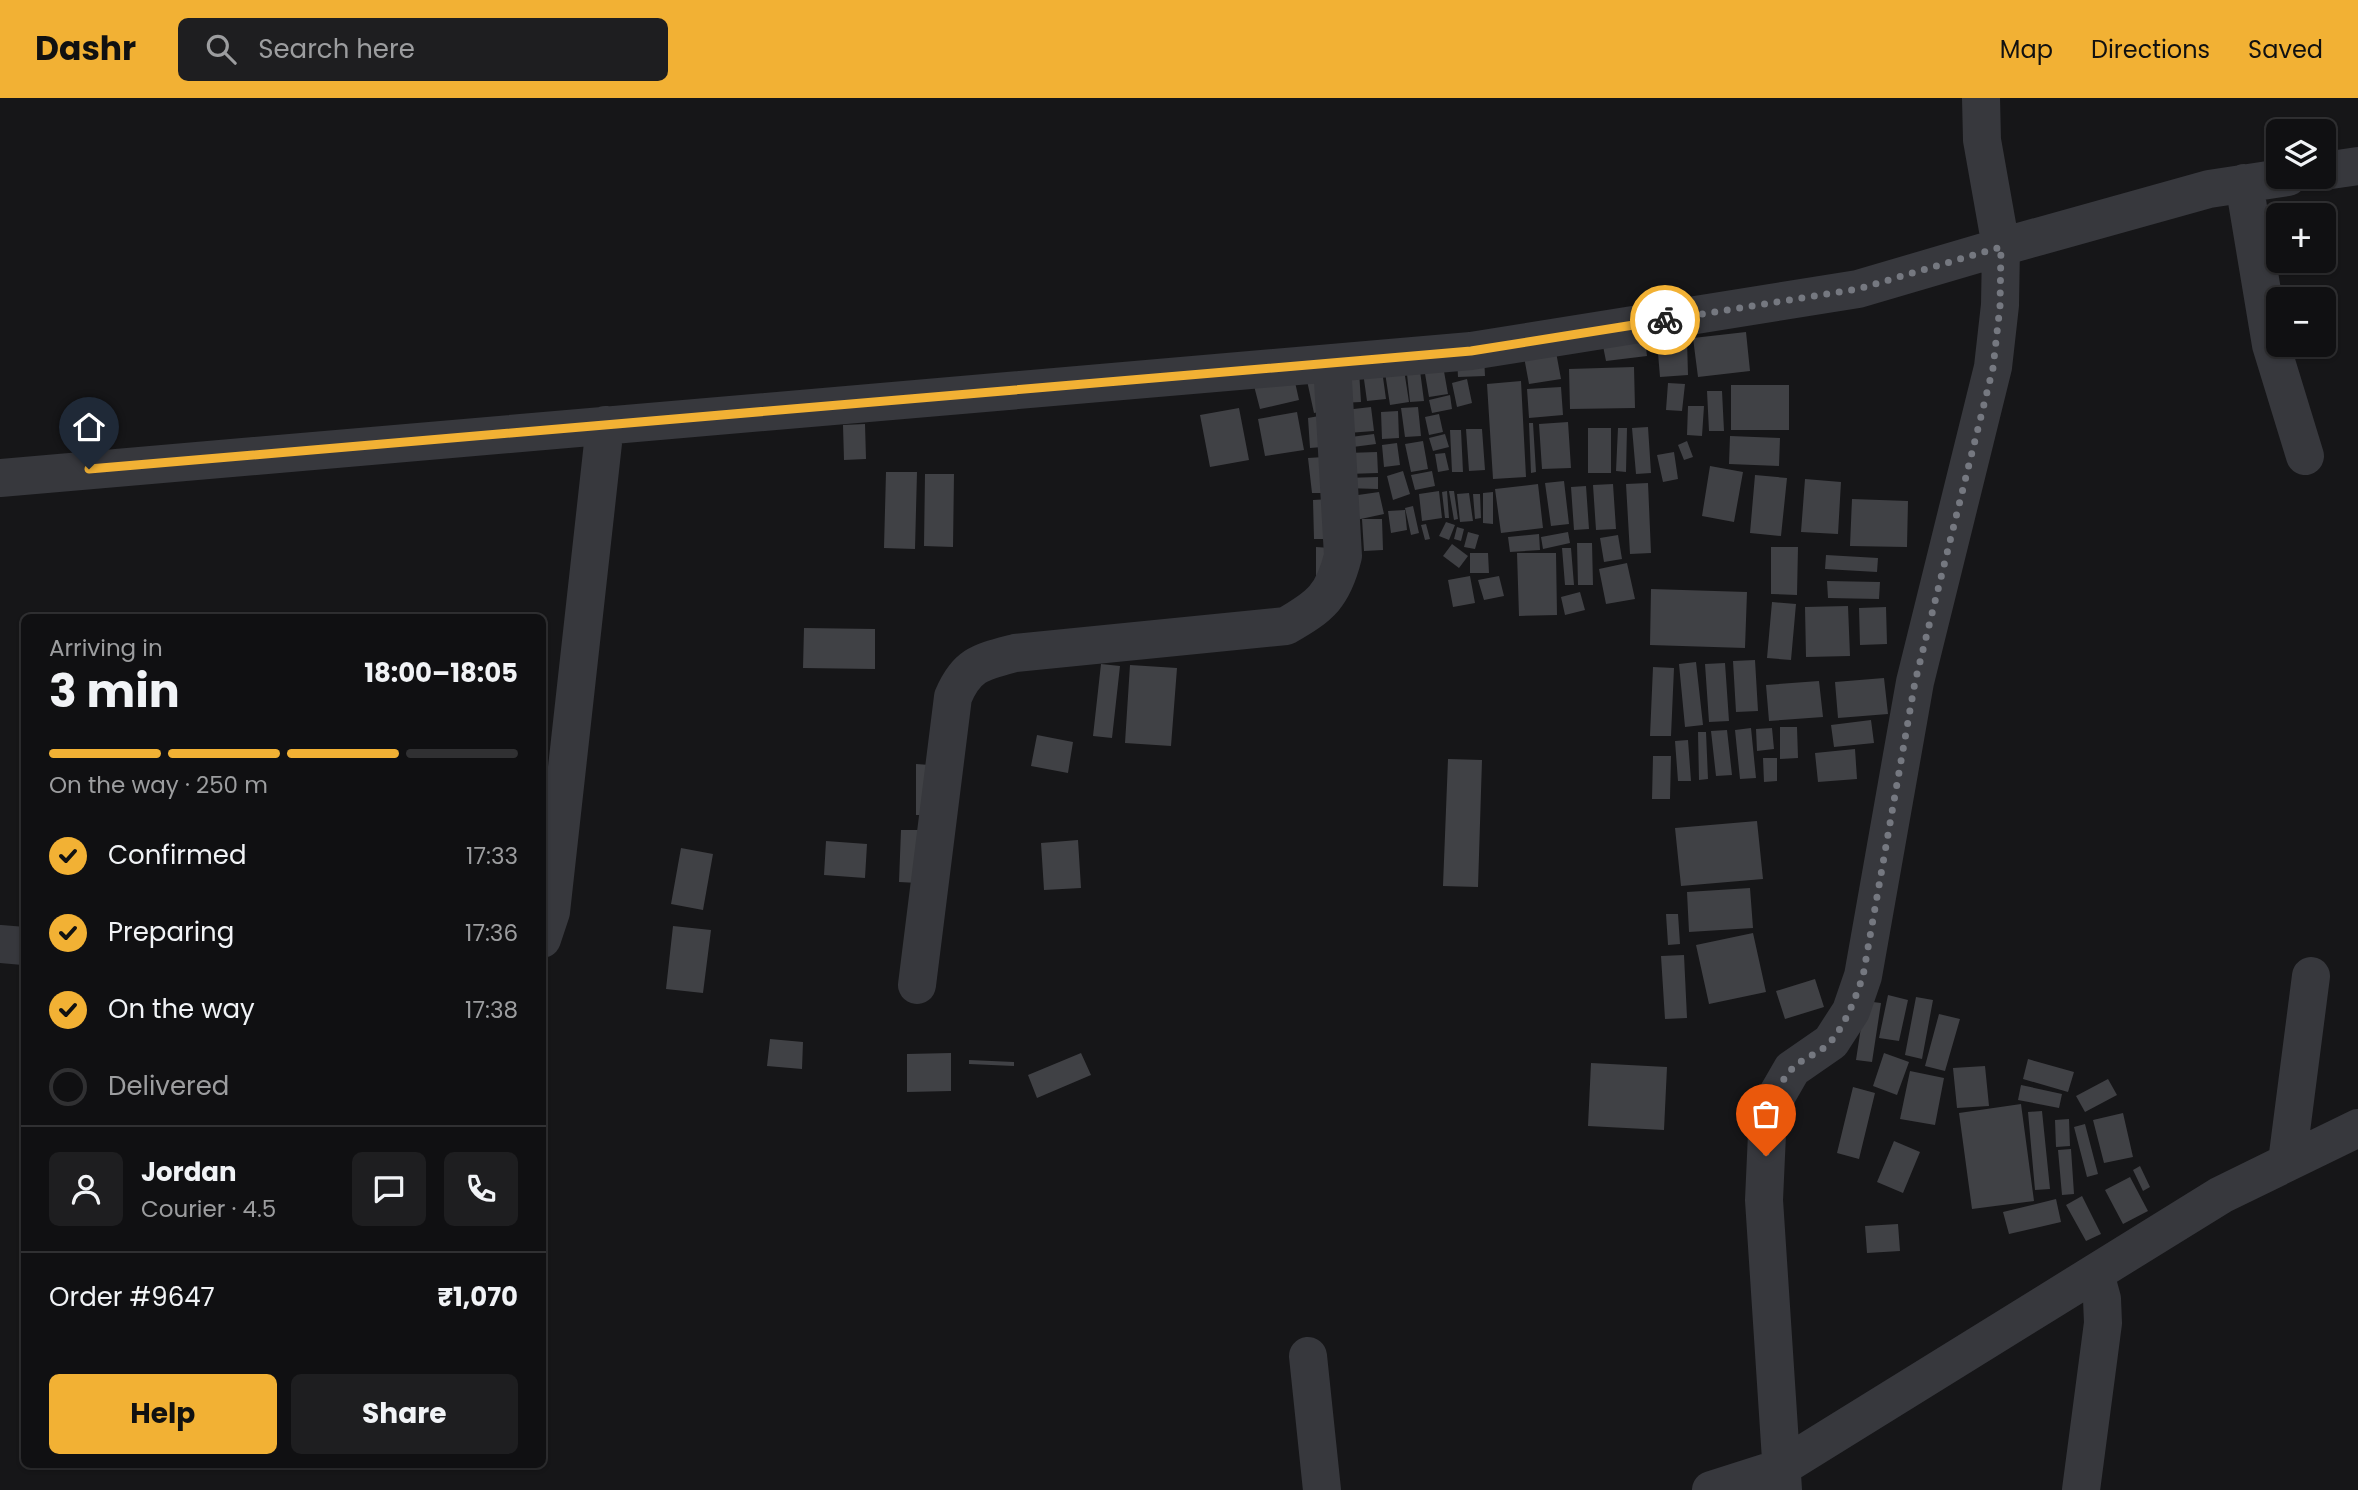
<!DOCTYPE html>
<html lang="en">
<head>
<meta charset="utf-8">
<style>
	body { margin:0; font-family:Poppins,sans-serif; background:#1e1e20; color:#f1f3f6; height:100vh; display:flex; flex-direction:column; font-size:26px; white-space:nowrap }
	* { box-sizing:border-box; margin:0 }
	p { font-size:23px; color:#9c9d9f }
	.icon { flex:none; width:38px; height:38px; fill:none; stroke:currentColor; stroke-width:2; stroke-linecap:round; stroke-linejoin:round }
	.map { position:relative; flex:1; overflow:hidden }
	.drawer { position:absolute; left:21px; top:516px; width:525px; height:854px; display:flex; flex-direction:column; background:#101012; border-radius:10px; box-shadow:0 2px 5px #0004,0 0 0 2px #303032 }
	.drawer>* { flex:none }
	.fabs { position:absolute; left:2266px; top:21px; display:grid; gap:14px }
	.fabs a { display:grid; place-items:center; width:70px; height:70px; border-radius:10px; background:#101012; box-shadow:0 2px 5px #0004,0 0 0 2px #303032; font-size:35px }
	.pin { position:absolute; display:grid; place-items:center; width:60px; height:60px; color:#fff; margin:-72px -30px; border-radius:50% 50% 50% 0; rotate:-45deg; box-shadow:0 0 7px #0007 }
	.pin .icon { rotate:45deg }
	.courier { position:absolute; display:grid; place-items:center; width:70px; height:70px; margin:-35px; border:5px solid #f2b134; border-radius:50%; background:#fff; color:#222; box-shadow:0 2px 9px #0007 }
	.headline em { font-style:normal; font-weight:700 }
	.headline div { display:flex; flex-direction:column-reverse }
	.headline { display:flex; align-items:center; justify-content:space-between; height:119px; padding:0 28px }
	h1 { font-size:46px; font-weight:700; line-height:52px }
	.bar { display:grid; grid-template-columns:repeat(4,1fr); gap:10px 7px; align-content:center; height:84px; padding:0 28px }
	.bar i { height:9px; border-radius:5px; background:#303032 }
	.bar .current { background:#f2b134 }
	.bar p { grid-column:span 4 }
	.line { display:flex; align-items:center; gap:18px; padding:0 28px; border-top:2px solid #303032 }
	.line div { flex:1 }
	.round { display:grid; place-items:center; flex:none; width:74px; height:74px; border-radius:10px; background:#1e1e20 }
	ol { padding:0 28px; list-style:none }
	li { display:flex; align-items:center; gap:21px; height:77px }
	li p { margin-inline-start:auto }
	li .icon { padding:7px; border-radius:50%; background:#f2b134; color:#111; stroke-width:4 }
	li:last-child { color:#9c9d9f }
	li i { width:38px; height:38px; border:4px solid #303032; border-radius:50% }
	.primary-button { display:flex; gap:14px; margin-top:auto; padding:14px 28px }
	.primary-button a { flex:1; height:80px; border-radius:10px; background:#f2b134; color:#111; font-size:28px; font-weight:700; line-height:80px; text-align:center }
	.primary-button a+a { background:#1e1e20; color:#f1f3f6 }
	header { display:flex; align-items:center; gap:42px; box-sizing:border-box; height:98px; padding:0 35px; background:#f2b134; color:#111 }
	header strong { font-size:33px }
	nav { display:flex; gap:38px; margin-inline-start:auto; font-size:24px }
	.search { width:490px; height:63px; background:#1e1e20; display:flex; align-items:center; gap:18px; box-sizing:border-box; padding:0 24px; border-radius:10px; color:#9c9d9f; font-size:26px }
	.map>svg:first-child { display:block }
</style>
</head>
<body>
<header>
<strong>Dashr</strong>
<div class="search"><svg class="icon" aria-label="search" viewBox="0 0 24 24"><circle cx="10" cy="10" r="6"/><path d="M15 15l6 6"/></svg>Search here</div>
<nav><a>Map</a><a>Directions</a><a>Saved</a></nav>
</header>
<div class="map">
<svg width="2358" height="1392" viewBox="0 0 2358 1392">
	<rect width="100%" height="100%" fill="#161618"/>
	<path fill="#404145" d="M1746,234L1750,273L1698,279L1693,240Z
		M1645,242L1647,258L1606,263L1603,248Z
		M1687,242L1688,277L1660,279L1657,243Z
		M1556,254L1561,281L1529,286L1524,259Z
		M1484,258L1485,278L1458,279L1457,259Z
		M1442,262L1448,296L1429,299L1423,264Z
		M1381,265L1386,301L1367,303L1362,267Z
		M1403,265L1409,304L1390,307L1384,268Z
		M1419,265L1424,303L1410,304L1406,267Z
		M1634,269L1635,310L1570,311L1569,271Z
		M1359,273L1361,304L1339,305L1336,275Z
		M1293,275L1299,302L1260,311L1253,284Z
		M1320,275L1328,312L1314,315L1306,278Z
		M1467,281L1472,305L1457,309L1452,285Z
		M1521,283L1526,379L1493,381L1487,286Z
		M1668,285L1685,286L1682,313L1666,312Z
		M1731,287H1789V332H1731Z
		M1561,289L1563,317L1529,320L1527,291Z
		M1707,293H1722L1724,333H1709Z
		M1450,297L1452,311L1432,315L1429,302Z
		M1688,308H1704L1702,338L1687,337Z
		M1371,309L1374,333L1348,335L1345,312Z
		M1418,309L1421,338L1405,339L1401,310Z
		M1239,310L1249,362L1210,369L1200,317Z
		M1398,313L1399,340L1382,341L1381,314Z
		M1297,314L1304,352L1265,358L1258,321Z
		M1439,316L1443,334L1429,337L1425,319Z
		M1319,318L1322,349L1310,350L1308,320Z
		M1568,324L1571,370L1542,371L1539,326Z
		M1529,325H1533L1536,374L1531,375Z
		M865,326L866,361L844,362L843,327Z
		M1648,329L1651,375L1636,376L1632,330Z
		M1588,330H1611V375H1588Z
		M1618,330H1627L1626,374L1616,373Z
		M1466,331H1482L1485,372L1469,373Z
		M1450,332H1461L1463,374H1452Z
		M1374,336L1376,346L1345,350L1343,340Z
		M1445,336L1449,349L1433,353L1429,340Z
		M1730,338L1780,340L1779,368L1729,366Z
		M1423,343L1428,371L1411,374L1405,346Z
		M1687,343L1693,359L1684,362L1678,347Z
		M1397,345L1400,367L1384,369L1382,347Z
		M1377,354L1378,375L1347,376V355Z
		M1674,354L1678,381L1663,384L1657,357Z
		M1445,355L1449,372L1438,374L1435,356Z
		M1324,359L1327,395H1312L1308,360Z
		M1710,368L1743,374L1734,424L1702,418Z
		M1403,373L1410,396L1393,402L1387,378Z
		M1432,373L1435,388L1415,392L1411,377Z
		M886,374H917L915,451L884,450Z
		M925,376H954L953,449L924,448Z
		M1755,377L1787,380L1781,438L1750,435Z
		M1378,379V391L1344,390L1345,380Z
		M1805,381L1841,384L1838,436L1801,434Z
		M1564,383L1569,426L1551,428L1545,385Z
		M1648,385L1651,455L1630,456L1626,386Z
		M1538,386L1543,430L1501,435L1495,391Z
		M1613,386L1616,431L1596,432L1593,387Z
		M1586,388L1589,431L1574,432L1571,389Z
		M1439,393L1442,420L1422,423L1419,396Z
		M1447,393L1449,420H1445L1442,394Z
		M1449,393H1454L1458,421L1454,422Z
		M1379,394L1384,416L1356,422L1351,398Z
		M1493,394V426L1483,425V395Z
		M1469,395L1473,423L1460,424L1457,396Z
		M1473,396H1480L1481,420L1475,421Z
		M1330,401L1331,441H1314L1313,402Z
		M1852,401L1908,403L1907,449L1850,448Z
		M1413,408L1419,435L1411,437L1405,410Z
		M1405,412L1407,432L1391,435L1388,413Z
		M1362,421H1382L1383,452L1364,453Z
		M1446,424L1455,427L1449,442L1439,438Z
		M1426,426L1430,441L1425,442L1421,427Z
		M1457,429L1464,431L1461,443L1454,441Z
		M1468,434L1479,437L1475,451L1464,449Z
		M1568,434L1570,445L1543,451L1541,439Z
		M1539,436L1540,452L1510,454L1508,439Z
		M1618,437L1622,461L1604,464L1600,440Z
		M1577,445H1592L1593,487H1578Z
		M1452,446L1468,458L1459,470L1443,458Z
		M1316,449L1330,450L1316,485Z
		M1771,449H1798L1797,497L1771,496Z
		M1562,450H1571L1574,487H1565Z
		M1470,455H1488L1489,475H1470Z
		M1517,455H1556L1557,517L1519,518Z
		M1826,457L1878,460L1877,474L1825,471Z
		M1627,465L1635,501L1606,506L1599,471Z
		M1470,478L1475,505L1453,509L1448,482Z
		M1499,478L1504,498L1484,502L1478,482Z
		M1827,483L1880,484L1879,501L1828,500Z
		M1651,491L1747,494L1745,550L1650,547Z
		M1580,494L1585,512L1565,517L1561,499Z
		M1772,504L1796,506L1791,562L1767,560Z
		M1848,508L1850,558L1806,559L1805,509Z
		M1886,509L1887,546L1860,547L1859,510Z
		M804,530L875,531V571L803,570Z
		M1755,562L1758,613L1736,614L1733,563Z
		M1696,564L1703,627L1685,629L1679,566Z
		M1725,565L1729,623L1709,624L1705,566Z
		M1101,566L1120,568L1112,640L1093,638Z
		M1130,567L1177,570L1171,648L1125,645Z
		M1653,569L1674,570L1671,638H1650Z
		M1884,580L1888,616L1838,620L1835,584Z
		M1819,583L1823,619L1769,623L1766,587Z
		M1871,622L1874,645L1834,649L1831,627Z
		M1780,629H1797L1798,660L1780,661Z
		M1751,630L1756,680L1740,681L1735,632Z
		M1772,630L1774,651L1757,653L1756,631Z
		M1727,632L1732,677L1716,678L1711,633Z
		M1698,634H1706L1708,681L1699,682Z
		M1037,637L1073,644L1068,675L1031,668Z
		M1688,642L1691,683H1678L1675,643Z
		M1855,651L1857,681L1818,684L1815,655Z
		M1653,658H1671L1670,701H1652Z
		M1763,660H1777V683L1764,684Z
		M1448,661L1482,662L1478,789L1443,788Z
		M916,666L930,667V717H916Z
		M1757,723L1763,781L1681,788L1675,730Z
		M901,732H920L918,785L899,784Z
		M1078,742L1081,790L1044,792L1041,745Z
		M826,743L867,746L865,780L824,777Z
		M681,750L713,756L703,812L671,806Z
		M1750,790L1753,830L1689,834L1687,794Z
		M1666,816H1678L1680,846L1668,847Z
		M673,828L711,832L703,895L666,891Z
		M1753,835L1766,894L1709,906L1696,847Z
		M1684,857L1687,920L1665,921L1661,858Z
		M1815,881L1824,909L1785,921L1776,893Z
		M1888,897L1908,902L1899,943L1879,940Z
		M1916,899L1933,902L1922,961L1905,957Z
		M1865,903L1881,905L1872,964L1856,962Z
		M1939,916L1960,921L1945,973L1925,968Z
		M770,941L803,944L802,971L767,968Z
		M951,955V993L907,994V956Z
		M1081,955L1091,977L1037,1000L1028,977Z
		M1884,955L1909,964L1897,997L1873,988Z
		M2028,961L2074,974L2068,994L2023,981Z
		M969,962L1014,964V968L969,966Z
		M1591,965L1667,969L1664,1032L1588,1028Z
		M1985,968L1989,1008L1957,1010L1953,970Z
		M1910,973L1944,980L1935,1027L1900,1021Z
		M2108,981L2117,997L2085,1014L2076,998Z
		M2021,987L2062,996L2059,1010L2018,1002Z
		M1853,989L1875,995L1859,1061L1837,1055Z
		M2021,1006L2034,1103L1972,1111L1959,1015Z
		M2042,1013L2050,1091L2035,1092L2028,1014Z
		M2123,1015L2133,1059L2104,1065L2093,1022Z
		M2069,1021L2070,1048L2056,1049L2055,1022Z
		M2085,1026L2098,1076L2087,1079L2074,1029Z
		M1894,1043L1920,1054L1903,1095L1877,1084Z
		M2071,1051L2074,1096L2062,1097L2058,1052Z
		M2140,1068L2150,1089L2143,1093L2133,1072Z
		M2130,1079L2148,1113L2123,1126L2105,1092Z
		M2082,1098L2101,1136L2086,1143L2066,1107Z
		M2056,1101L2061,1124L2009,1136L2003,1114Z
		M1898,1126L1900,1153L1867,1155L1865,1128Z"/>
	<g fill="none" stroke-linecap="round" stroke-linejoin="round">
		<path stroke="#37383d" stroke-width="38" d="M2324,73L2358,68
			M2244,85L2271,247L2305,358
			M0,380L1471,253L1858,191L2001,149L1982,42L1981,0
			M542,841L551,814L605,327
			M0,846L24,848
			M917,887L953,599C967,566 981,564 1015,555L1286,528C1321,508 1333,498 1343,458L1332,265
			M2287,1064L2311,878
			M1308,1258L1322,1392
			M1711,1392L1780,1370L2221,1097L2358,1030
			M1783,1392L1764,1102L1767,1036L1777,997L1792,971L1831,944L1851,913L1863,878L1915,584L1993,269L2000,207L2001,149L2209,91L2288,79
			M2081,1392L2103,1225L2102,1201L2095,1175"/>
	</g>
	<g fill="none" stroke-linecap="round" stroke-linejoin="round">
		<path stroke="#757880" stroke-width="7" stroke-dasharray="0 12.6" d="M1665,222L1858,191L2001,149L2000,208L1993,270L1915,584L1863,878C1855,901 1847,923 1832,942C1822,955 1803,959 1792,971C1771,992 1767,1030 1766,1058"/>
		<path stroke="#f2b134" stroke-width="9" d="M89,371L1471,253L1665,222"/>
	</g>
</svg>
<div class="fabs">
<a><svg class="icon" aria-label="layers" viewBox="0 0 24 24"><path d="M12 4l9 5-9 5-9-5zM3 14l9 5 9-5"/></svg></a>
<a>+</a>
<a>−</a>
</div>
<div class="pin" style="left:1766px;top:1058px;background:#ea580c"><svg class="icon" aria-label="bag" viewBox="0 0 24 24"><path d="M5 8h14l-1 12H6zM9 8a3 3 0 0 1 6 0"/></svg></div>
<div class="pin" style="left:89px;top:371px;background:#1f2937"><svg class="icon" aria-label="home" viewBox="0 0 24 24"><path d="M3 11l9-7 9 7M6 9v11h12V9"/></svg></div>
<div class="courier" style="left:1665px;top:222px"><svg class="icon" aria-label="bike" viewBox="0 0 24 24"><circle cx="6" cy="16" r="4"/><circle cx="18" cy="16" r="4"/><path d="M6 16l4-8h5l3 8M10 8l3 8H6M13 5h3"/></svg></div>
<section class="drawer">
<div class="headline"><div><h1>3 min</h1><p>Arriving in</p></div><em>18:00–18:05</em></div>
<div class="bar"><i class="current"></i><i class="current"></i><i class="current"></i><i></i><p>On the way · 250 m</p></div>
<ol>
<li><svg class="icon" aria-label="check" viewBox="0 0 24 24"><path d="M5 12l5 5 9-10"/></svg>Confirmed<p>17:33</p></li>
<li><svg class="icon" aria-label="check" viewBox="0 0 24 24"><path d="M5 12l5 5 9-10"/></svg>Preparing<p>17:36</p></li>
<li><svg class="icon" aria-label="check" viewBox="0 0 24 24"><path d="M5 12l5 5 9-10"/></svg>On the way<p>17:38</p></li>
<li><i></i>Delivered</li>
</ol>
<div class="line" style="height:126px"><a class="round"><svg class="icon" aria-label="person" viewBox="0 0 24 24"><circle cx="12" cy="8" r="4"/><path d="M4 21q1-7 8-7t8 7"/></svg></a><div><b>Jordan</b><p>Courier · 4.5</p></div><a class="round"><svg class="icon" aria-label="chat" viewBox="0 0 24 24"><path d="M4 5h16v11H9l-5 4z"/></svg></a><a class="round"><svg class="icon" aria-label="phone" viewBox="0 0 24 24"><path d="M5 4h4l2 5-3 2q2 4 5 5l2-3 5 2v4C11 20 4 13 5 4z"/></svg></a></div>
<div class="line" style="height:91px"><div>Order #9647</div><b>₹1,070</b></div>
<div class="primary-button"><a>Help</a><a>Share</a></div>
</section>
</div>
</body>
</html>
